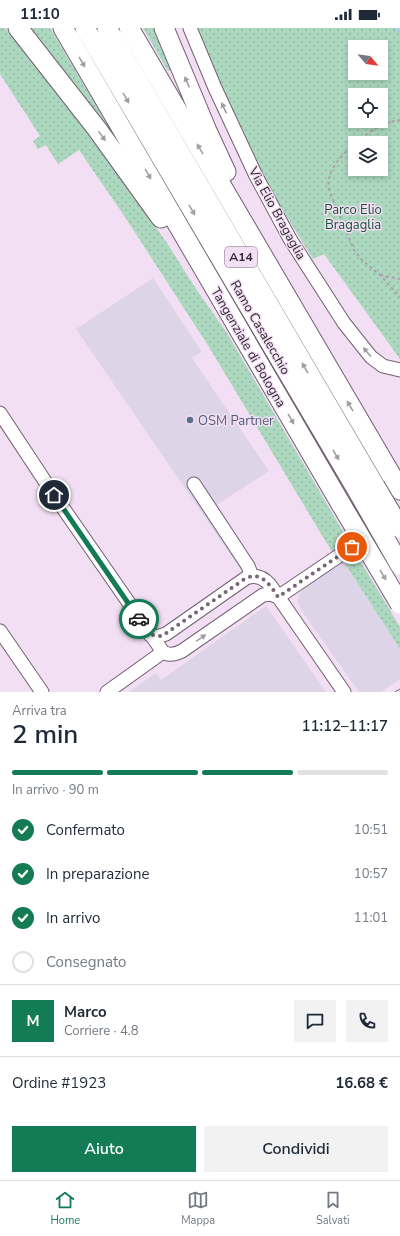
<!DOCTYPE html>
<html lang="it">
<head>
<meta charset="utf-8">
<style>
	body { margin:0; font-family:"Nunito Sans",sans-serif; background:#f2f2f3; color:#1f2937; height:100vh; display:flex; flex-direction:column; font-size:15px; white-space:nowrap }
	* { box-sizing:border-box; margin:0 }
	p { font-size:13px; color:#747a83 }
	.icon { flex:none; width:22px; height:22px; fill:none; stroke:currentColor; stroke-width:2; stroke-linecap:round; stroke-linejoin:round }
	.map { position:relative; height:664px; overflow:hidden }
	.drawer { display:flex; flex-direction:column; background:#fff; flex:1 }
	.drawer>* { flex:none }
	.needle { width:26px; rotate:118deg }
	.tools { position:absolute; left:348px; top:12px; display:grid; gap:8px }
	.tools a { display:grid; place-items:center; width:40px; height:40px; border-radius:0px; background:#fff; box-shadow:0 2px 6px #0003; font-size:20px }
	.pin { position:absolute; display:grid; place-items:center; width:34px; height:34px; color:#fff; margin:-17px; border:2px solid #fff; border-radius:50%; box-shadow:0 1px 4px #0007 }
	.courier { position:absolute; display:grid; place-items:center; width:40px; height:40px; margin:-20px; border:3px solid #137b55; border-radius:50%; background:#fff; color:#222; box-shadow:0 1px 5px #0007 }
	.headline em { font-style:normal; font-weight:600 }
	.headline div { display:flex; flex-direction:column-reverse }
	.headline { display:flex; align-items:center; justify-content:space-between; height:68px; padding:0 12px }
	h1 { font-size:26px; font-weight:600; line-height:30px }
	.bar { display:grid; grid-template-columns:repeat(4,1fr); gap:6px 4px; align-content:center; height:48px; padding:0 12px }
	.bar i { height:5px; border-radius:3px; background:#e0e1e3 }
	.bar .selected { background:#137b55 }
	.bar p { grid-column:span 4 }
	.line { display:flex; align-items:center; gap:10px; padding:0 12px; border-top:1px solid #e0e1e3 }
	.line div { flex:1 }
	.round { display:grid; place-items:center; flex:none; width:42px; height:42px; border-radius:0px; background:#f2f2f3 }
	ol { padding:0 12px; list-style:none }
	li { display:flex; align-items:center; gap:12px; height:44px }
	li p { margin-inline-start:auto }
	li .icon { padding:4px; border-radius:50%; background:#137b55; color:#fff; stroke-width:4 }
	li:last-child { color:#747a83 }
	li i { width:22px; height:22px; border:2px solid #e0e1e3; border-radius:50% }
	.primary-button { display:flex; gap:8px; margin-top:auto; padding:8px 12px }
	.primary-button a { flex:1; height:46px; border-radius:0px; background:#137b55; color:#fff; font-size:16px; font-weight:600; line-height:46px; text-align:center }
	.primary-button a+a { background:#f2f2f3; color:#1f2937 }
	.status { display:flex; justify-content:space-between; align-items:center; height:28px; padding:0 20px; background:#fff; direction:ltr }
	.status svg { height:11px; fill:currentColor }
	.tab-bar { display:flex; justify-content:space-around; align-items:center; height:56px; border-top:1px solid #e0e1e3; background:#fff; font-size:11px; color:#747a83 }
	.tab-bar a { display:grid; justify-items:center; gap:2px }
	.tab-bar .selected { color:#137b55 }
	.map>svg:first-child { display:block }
</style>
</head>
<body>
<div class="status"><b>11:10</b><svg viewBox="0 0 49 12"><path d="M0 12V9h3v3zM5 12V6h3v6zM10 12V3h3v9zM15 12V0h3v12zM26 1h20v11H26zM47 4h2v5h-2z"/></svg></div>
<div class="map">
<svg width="400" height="664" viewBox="0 0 400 664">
	<defs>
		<pattern id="grass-dots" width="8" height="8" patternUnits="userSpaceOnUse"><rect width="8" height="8" fill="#abd8be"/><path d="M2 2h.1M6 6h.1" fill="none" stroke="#93b9a4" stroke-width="1.8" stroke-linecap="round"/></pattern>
	</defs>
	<rect width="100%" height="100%" fill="#f3dff4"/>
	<path fill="#ded4e8" d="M153,250L202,324L192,330L269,443L215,478L253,534L241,542L76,301Z
		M344,534L400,621V651L381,664H359L301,582L298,575L299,567L304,560Z
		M266,578L326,664H129L156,645L161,652Z"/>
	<path fill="url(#grass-dots)" fill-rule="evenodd" d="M0,0H5L64,74L134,168L169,218L194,258L227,305L349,514L332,524L209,319L125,189L79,122L58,136L46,117L38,121L33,113L40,108L0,46Z
		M27,0H50L111,103L109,104Z
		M143,0H157L174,41L168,43Z
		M195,0H400V331L324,226L313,231L274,168L252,127ZM355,19H381V45H355ZM355,67H381V93H355ZM355,115H381V141H355Z
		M356,526L400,599V621L344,534Z"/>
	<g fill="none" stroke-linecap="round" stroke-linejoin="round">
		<path stroke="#a5cbf9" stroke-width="3.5" d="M398,0L400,3"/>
		<g stroke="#716072" stroke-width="15">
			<path id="minor" d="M190,0L215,60L256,148L290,211L344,295L371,329L383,338L400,342
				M0,385L54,467L163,624C169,628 176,626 182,623L263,567L270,566L278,569
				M194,456L248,538L252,548
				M278,569L352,519
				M0,603L42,664
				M150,607L156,609L166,606L246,550C256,546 264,550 270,557L344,664
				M107,664L163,624"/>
		</g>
		<g stroke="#716072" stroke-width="21">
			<path id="highway" d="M18,0L97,101L161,190
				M63,0L342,478
				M85,0L360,467
				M107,0L375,458
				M129,0L400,462
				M164,0L207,103L226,144"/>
		</g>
		<path stroke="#ad9eae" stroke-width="2" stroke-dasharray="3 3" stroke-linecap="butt" d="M355,115C342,127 325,143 329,162L354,222L363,233L380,247L400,269
			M356,115C369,103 382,95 400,92
			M380,247L400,251"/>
		<use href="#minor" stroke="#fff" stroke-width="13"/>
		<use href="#highway" stroke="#fff" stroke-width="19"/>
		<path stroke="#746975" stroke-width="1" d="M395,664L400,661"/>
		<g stroke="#716072" stroke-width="21" stroke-linecap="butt">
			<path id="highway-bridge" d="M375,458L400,500
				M360,467L400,537
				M342,478L400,576"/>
		</g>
		<use href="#highway-bridge" stroke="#fff" stroke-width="19"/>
	</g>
	<defs><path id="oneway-solid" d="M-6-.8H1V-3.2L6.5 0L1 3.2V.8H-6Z"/></defs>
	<g fill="#a19ea1">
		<use href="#oneway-solid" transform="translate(82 34) rotate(60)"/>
		<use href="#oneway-solid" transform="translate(187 54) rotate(-113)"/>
		<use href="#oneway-solid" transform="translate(126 70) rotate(60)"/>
		<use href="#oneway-solid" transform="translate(224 80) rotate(-115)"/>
		<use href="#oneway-solid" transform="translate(102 108) rotate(54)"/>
		<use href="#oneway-solid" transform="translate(200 121) rotate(-120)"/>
		<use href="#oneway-solid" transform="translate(148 146) rotate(60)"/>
		<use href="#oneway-solid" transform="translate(192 182) rotate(60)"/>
		<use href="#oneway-solid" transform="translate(367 324) rotate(-130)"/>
		<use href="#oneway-solid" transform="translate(305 340) rotate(-120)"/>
		<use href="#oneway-solid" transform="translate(350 378) rotate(-120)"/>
		<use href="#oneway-solid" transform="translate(291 391) rotate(60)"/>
		<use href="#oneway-solid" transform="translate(336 427) rotate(59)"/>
		<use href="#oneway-solid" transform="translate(383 547) rotate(59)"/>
		<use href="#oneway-solid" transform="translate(201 610) rotate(-35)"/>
	</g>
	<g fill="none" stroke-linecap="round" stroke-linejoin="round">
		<path stroke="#746874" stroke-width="4" stroke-dasharray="0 7.2" d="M139,591C146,601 148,609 162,608L246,550C262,543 271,558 278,569L352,519"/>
		<path stroke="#137b55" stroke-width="5" d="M54,467L139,591"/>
	</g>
	<circle fill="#5c6f8a" stroke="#f3dff4" stroke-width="1.5" cx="190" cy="392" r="4"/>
	<g text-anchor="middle" stroke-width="3" stroke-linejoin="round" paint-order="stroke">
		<rect fill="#f3dff4" stroke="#6a5f6a" stroke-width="1" x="225" y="219" width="32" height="20" rx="3"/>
		<g font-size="12" font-weight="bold" fill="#2f282f">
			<text x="241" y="233">A14</text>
		</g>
		<g font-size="13" fill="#195337" stroke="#f3dff4">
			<text x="353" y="186">Parco Elio<tspan x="353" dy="15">Bragaglia</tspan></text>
		</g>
		<g font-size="13" fill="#2f282f" stroke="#f3dff4">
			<text transform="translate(278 185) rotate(61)" y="5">Via Elio Bragaglia</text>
			<text transform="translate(261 299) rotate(60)" y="5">Ramo Casalecchio</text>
			<text transform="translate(249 319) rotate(60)" y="5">Tangenziale di Bologna</text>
		</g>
		<g font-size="13" fill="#4e5e75" stroke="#f3dff4" text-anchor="start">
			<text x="198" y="397">OSM Partner</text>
		</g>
	</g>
</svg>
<div class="tools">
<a><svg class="needle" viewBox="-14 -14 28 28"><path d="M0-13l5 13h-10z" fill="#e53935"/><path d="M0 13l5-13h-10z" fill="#747a83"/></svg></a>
<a><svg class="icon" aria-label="locate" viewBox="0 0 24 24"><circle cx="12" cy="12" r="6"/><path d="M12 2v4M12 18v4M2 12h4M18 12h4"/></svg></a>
<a><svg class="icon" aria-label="layers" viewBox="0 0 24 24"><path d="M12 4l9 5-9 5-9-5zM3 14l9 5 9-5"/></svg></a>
</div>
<div class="pin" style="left:352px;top:519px;background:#ea580c"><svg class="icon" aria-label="bag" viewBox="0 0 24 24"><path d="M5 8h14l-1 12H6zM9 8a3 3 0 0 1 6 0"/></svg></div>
<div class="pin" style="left:54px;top:467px;background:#1f2937"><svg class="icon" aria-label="home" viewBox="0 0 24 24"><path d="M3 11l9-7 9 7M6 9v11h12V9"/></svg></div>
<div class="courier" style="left:139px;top:591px"><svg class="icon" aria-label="car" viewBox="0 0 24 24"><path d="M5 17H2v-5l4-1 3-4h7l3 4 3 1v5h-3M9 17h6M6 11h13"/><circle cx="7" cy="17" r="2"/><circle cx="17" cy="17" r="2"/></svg></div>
</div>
<section class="drawer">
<div class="headline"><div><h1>2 min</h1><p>Arriva tra</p></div><em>11:12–11:17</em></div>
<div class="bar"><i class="selected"></i><i class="selected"></i><i class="selected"></i><i></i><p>In arrivo · 90 m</p></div>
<ol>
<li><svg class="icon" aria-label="check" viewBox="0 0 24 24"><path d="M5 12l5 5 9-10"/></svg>Confermato<p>10:51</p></li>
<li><svg class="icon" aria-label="check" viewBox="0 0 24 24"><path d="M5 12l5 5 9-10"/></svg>In preparazione<p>10:57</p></li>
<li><svg class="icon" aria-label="check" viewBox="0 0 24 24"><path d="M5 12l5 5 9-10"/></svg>In arrivo<p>11:01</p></li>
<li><i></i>Consegnato</li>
</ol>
<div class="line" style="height:72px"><b class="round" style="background:#137b55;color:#fff">M</b><div><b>Marco</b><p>Corriere · 4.8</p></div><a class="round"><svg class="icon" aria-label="chat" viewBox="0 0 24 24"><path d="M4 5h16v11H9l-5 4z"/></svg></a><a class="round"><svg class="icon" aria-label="phone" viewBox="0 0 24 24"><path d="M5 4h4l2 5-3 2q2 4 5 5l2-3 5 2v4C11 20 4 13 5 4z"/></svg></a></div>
<div class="line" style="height:52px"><div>Ordine #1923</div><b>16.68 €</b></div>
<div class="primary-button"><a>Aiuto</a><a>Condividi</a></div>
</section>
<nav class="tab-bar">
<a class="selected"><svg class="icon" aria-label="home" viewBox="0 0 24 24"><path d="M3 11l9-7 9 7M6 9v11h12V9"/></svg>Home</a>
<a><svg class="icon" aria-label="map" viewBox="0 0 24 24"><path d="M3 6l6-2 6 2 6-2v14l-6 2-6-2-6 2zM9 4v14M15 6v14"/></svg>Mappa</a>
<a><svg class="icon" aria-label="saved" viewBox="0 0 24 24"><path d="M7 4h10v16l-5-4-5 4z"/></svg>Salvati</a>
</nav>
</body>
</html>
